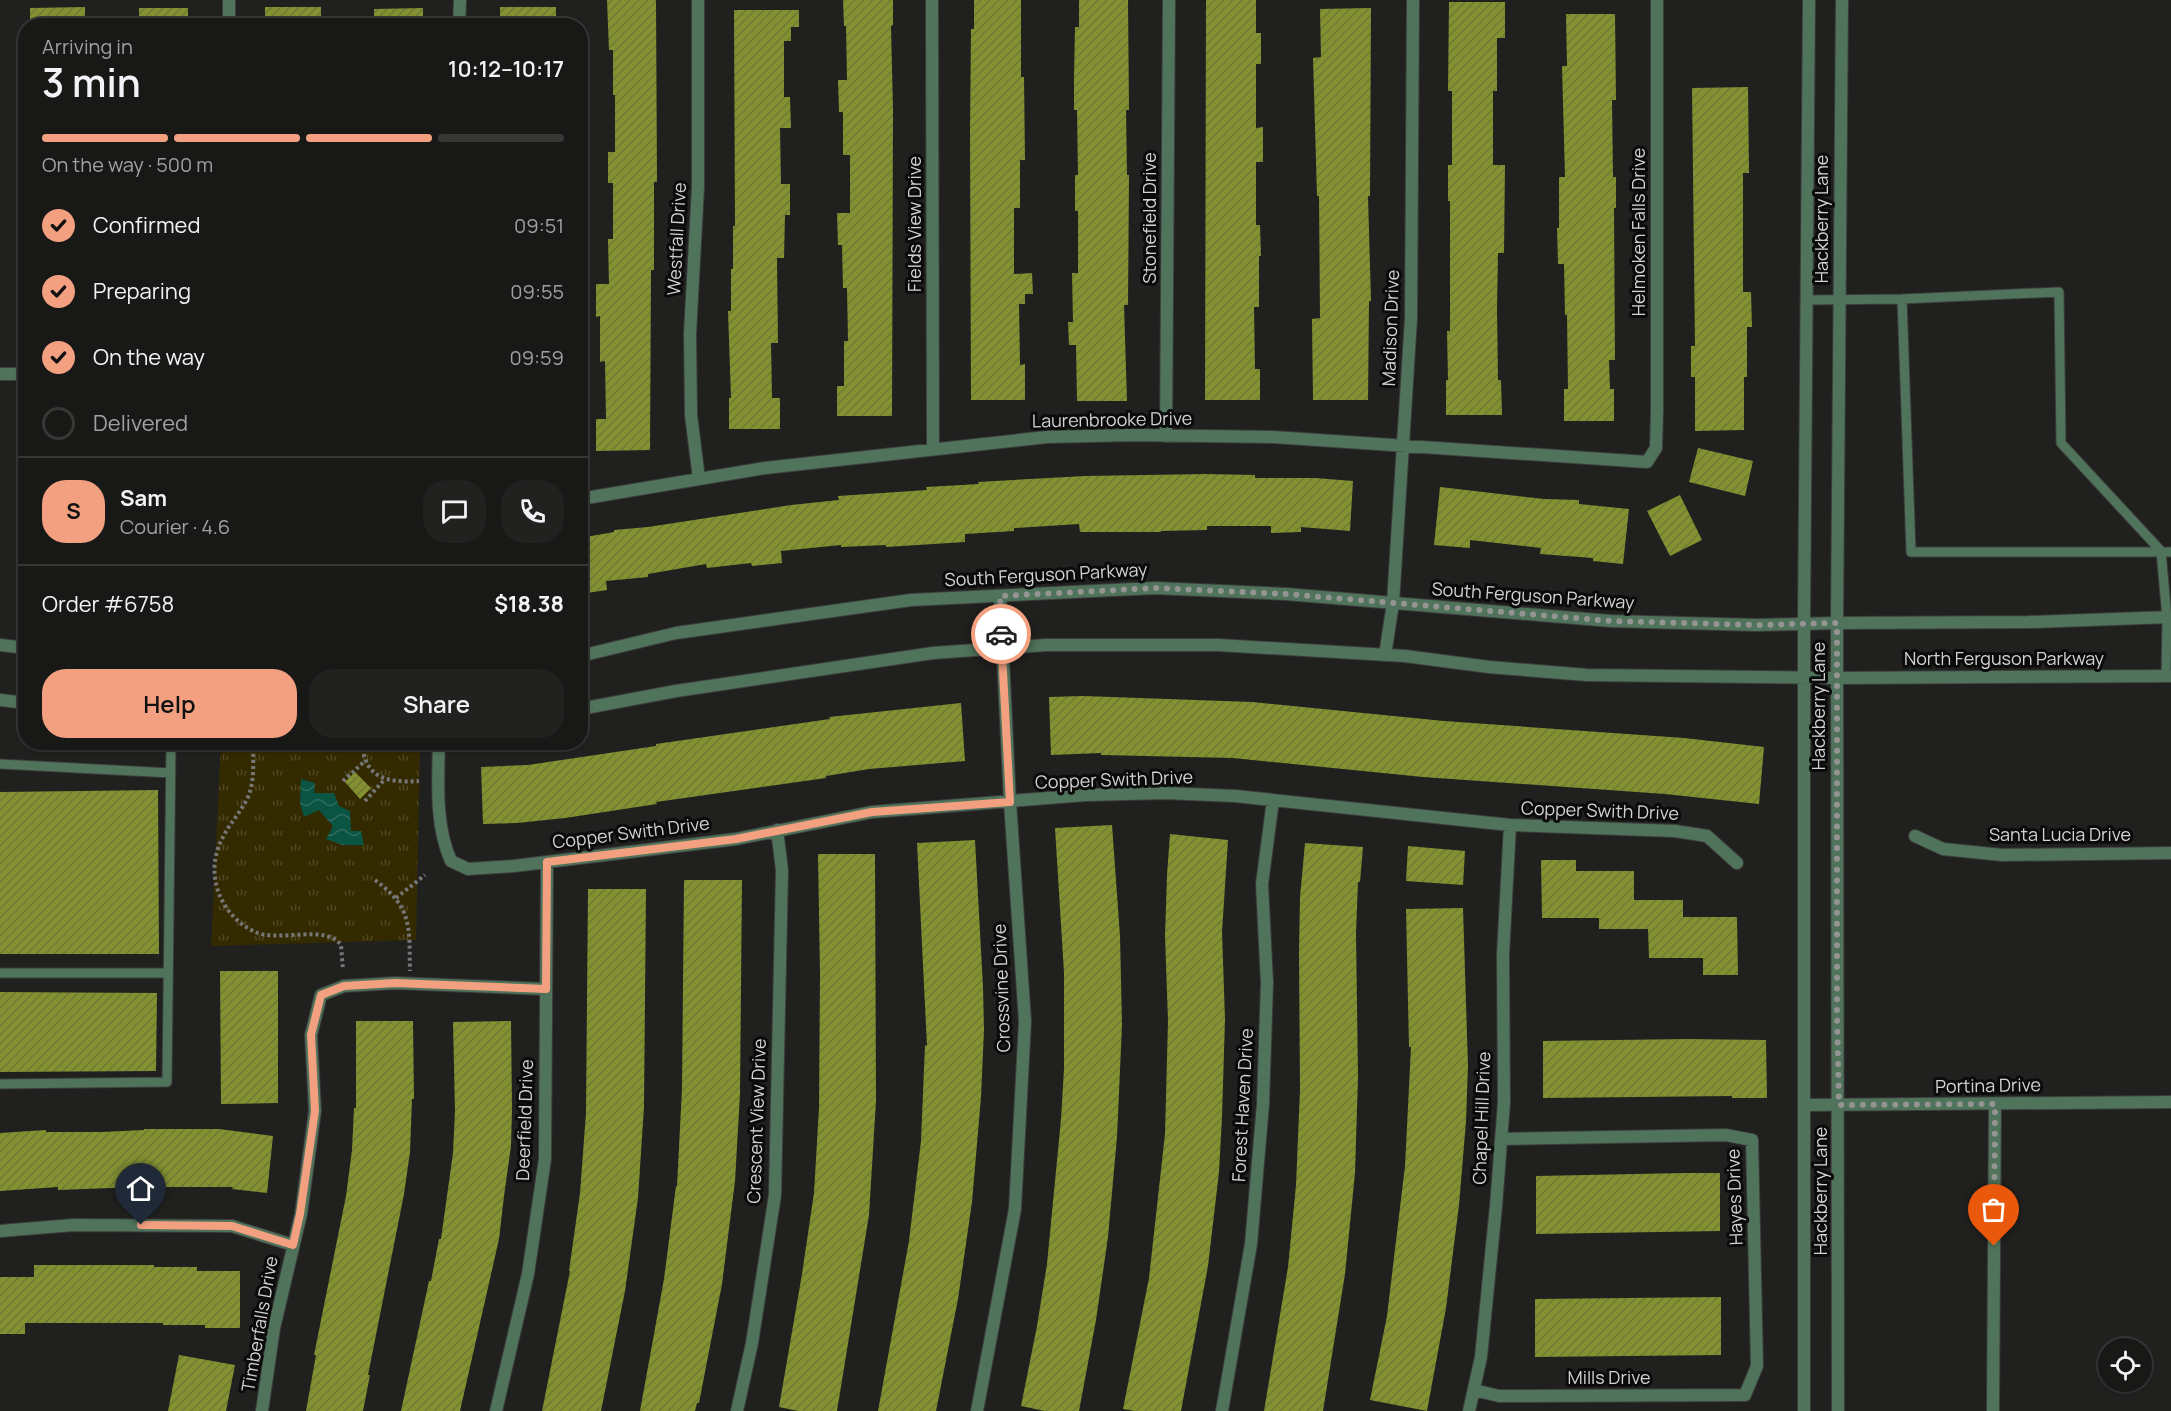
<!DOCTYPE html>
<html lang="en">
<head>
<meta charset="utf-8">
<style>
	body { margin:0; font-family:Manrope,sans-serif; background:#212220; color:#f1f3f6; height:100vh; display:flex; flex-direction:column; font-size:22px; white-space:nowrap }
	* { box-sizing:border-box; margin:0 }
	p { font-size:20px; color:#9fa0a1 }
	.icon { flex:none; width:33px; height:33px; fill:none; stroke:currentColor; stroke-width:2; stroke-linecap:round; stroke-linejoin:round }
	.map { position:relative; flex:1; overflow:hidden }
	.sheet { position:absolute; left:18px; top:18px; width:570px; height:732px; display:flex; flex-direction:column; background:#181917; border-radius:24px; box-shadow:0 2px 4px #0004,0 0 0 2px #363836 }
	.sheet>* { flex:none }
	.fabs { position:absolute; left:2098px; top:1338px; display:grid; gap:12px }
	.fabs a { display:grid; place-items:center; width:54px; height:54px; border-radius:50%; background:#181917; box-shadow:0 2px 4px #0004,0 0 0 2px #363836; font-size:30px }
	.pin { position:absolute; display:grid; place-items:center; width:51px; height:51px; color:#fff; margin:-62px -26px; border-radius:50% 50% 50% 0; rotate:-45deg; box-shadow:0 0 6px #0007 }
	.pin .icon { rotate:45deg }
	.courier { position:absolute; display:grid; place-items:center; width:60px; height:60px; margin:-30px; border:4px solid #f2a080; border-radius:50%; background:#fff; color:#222; box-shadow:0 2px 8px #0007 }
	.headline em { font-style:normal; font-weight:600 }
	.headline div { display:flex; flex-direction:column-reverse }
	.headline { display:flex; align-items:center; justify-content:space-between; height:102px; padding:0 24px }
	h1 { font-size:39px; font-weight:600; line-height:45px }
	.bar { display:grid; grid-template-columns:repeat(4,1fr); gap:9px 6px; align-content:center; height:72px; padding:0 24px }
	.bar i { height:8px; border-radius:4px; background:#363836 }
	.bar .active { background:#f2a080 }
	.bar p { grid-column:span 4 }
	.line { display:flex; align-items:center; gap:15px; padding:0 24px; border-top:2px solid #363836 }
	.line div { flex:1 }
	.round { display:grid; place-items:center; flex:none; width:63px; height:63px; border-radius:24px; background:#212220 }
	ol { padding:0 24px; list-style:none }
	li { display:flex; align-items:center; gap:18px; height:66px }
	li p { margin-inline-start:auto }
	li .icon { padding:6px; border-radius:50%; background:#f2a080; color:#111; stroke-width:4 }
	li:last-child { color:#9fa0a1 }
	li i { width:33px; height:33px; border:3px solid #363836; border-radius:50% }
	.primary-button { display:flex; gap:12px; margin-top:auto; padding:12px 24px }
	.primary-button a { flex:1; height:69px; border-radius:24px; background:#f2a080; color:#111; font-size:24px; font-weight:600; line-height:69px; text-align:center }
	.primary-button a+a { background:#212220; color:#f1f3f6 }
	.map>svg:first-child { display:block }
</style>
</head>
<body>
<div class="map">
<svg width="2171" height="1411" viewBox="0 0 2171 1411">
	<defs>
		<pattern id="park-tufts" width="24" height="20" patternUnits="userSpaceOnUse" patternTransform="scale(1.5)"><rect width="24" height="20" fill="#332a00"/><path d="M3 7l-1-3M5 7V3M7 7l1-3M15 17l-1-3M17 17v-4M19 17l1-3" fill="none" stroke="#504824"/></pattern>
		<pattern id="water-waves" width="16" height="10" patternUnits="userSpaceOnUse" patternTransform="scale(1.5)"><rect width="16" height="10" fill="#0a5444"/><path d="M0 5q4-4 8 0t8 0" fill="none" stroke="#2d6c5e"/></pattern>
		<pattern id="building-hatch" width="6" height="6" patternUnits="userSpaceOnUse" patternTransform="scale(1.5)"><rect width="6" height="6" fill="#849131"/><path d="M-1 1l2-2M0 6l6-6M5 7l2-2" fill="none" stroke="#6f7835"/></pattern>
	</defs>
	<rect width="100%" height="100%" fill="#20211f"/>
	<path fill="url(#park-tufts)" d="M221,743H420L416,940L211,946Z"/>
	<path fill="url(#water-waves)" d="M301,779L315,783L314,793H334L339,806L350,811L351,831H361L364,845H342L326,839L333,826L319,810L304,817L300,803Z"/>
	<path fill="url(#building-hatch)" d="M607,0H656L657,182H654V270H651L650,450L596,451V419H606L605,361L600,362V316L596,317V284H609L608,239H613V183H608V152H615V95H613V50H609Z
		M843,0H893V25L891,26L893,111L892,416H837V386H844V341H848L847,288H843L842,245H838L837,213H850V155H843V112H839L838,80H847L846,26H844Z
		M974,0H1021V77H1024L1025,160H1020V208H1014V274L1032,273L1033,294H1025V304H1019L1020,365L1025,364V400H971L970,130L971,29H974Z
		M1079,0H1128L1129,110H1126L1127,175H1129L1128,305H1124L1127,401H1077L1076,345H1069L1068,322H1073L1072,273H1078V211H1075V175H1078L1077,110H1074V79L1075,27H1079Z
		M1206,0H1256V33H1261V64H1256V128L1263,127V162H1256V225H1260L1261,256H1259V307H1254L1255,369H1260V400H1205Z
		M1449,2H1505V38H1497V91H1493V165H1505L1504,253H1498L1497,309L1498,380H1501L1502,415H1446V380H1448L1447,331H1450V201H1448V165H1452V91H1448Z
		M85,7V26H30V8Z
		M265,7H321V26H265Z
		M500,7H556V26H500Z
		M139,8H188V26H139Z
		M423,8V26H374V9Z
		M1371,8L1370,196H1368L1371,301H1369L1368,400H1313L1312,319L1320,318L1319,196H1317L1313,58L1321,57L1320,9Z
		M734,10H799V27H791V41H784V97H790L791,128H780L781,184H790V215H785L784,258H777L778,343H771L772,398H780V429H729V398H731L728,311H731V269H733V226H735Z
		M1566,14H1615L1616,100H1612L1613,177H1616V208H1614L1615,360H1609L1610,389H1614V421H1564V389H1568L1567,315H1565L1564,264H1558L1557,228H1559V177H1565L1562,66H1567Z
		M1748,87L1749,173H1743V292H1751L1752,327H1747V377H1744V430L1695,431V377H1691V346H1695L1692,88Z
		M1698,448L1753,461L1745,496L1689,482Z
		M1206,474L1255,475V478H1315L1353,481L1350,531L1301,527V532L1271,533V526H1207V530L1161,531V532H1080L1079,524L1014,528V531L965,534V542L886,547V545L841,547V545L781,551L782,563L752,566L751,563L707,568L706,564L648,574V577L606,581L607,590L580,594V538L614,532V530L648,527L791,505L839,500L838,496L927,490L926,487L979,484L978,482L1085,476Z
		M1440,487L1544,499L1579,500V504L1629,509L1623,564L1593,561V558L1540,554L1541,548L1470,540V548L1434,545Z
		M1680,495L1702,540L1670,556L1647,511Z
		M1083,696L1252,702L1444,721L1684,738L1764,747L1759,804L1665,794L1423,777L1233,758L1101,755V753L1051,755L1049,697Z
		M961,703L965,761L869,769L826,776V778L656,802L657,804L565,818L517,823L483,824L481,767L528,765L656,746V744L830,719L829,717Z
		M355,772L371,788L360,799L345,782Z
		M158,790L159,954H0V792Z
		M1112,825L1120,936L1122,1025L1117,1137L1108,1237L1096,1320L1079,1411H1045L1021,1406L1037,1326L1047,1264L1061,1119L1064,1069V973L1055,828Z
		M1170,834L1228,840L1222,932L1225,1019L1222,1117L1219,1172L1208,1266L1181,1411H1135L1123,1409L1149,1278L1165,1134L1168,1021L1165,936L1167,875Z
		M975,840L983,987L984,1030L981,1097L972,1202L958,1299L936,1411H878L909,1241L921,1141L925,1045L927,1046L917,843Z
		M1305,843L1363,847L1360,882H1358L1356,933L1358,1077L1355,1173L1345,1274L1323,1411H1264L1288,1267L1296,1185L1300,1090L1299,952L1300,897Z
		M1408,846L1465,851L1463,885L1406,881Z
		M818,854H875L876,1101L869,1215L837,1411H798L779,1407L802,1274L814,1193L819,1108L820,974Z
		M1541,860H1576V871H1634V900H1683V917H1737L1738,975H1703V958H1649L1648,929H1599V918H1542Z
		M684,880H742L740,1094L735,1181L722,1284L699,1403H697L695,1411H640L664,1279L676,1186H677L682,1089Z
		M588,889H646L644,1107L638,1198L625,1291L601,1411H542L570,1271H569L580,1193L586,1113Z
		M1463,908L1468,1066L1466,1121L1459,1205L1446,1308L1427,1411L1370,1400L1387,1316L1405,1166L1411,1047H1409L1406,909Z
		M220,971H278V1103L221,1104Z
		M0,992L157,993L156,1071L0,1072Z
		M356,1021H413L414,1099H412L410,1152L404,1194L368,1375H370L363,1411H306L316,1355H314L346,1196L352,1150L354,1108H356Z
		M511,1021L512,1110L511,1146L504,1196L499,1239L460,1411H401L429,1281H431L439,1239H441L453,1153L455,1111L453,1022Z
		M1687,1039L1766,1040L1767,1098H1732V1096L1543,1098V1041Z
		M144,1129H219L273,1136L267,1193L232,1189L233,1187H136L58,1190V1187L0,1191V1133L46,1130V1132H102L144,1130Z
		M1685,1173H1720V1231L1536,1234V1176Z
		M34,1265H154V1267H197V1271H240V1328H205V1325H163V1323H25V1334H0V1277H34Z
		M1721,1297V1355L1535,1357V1299Z
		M179,1355L235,1365L226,1411H168Z"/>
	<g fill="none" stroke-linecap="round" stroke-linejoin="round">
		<g stroke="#3c3d3c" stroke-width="11">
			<path id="service" d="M1902,299L1911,552H2171
				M1807,300L1902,299L2059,292L2061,443L2161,551L2167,618L2166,676
				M0,764L171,773
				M0,973H168
				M0,1084L167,1082L171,742"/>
		</g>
		<g stroke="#3c3d3c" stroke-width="14">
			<path id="minor" d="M698,0V187L690,334L691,415L699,479
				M932,0L933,448
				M1842,0L1837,623L2029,622L2171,617
				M229,26V0
				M459,26L460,0
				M0,374H26
				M1166,436L1169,0
				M580,499L765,468L1047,437L1134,435L1273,437L1647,462L1656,448L1657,410V0
				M1804,623L1809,0
				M1385,655L1393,603L1411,318L1413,0
				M1837,678L2171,676
				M439,742C438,781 435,826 451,861L468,869L514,866L736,839L872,812L1086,795L1165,793L1235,796L1510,825L1675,831L1707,836L1737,863
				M1915,836L1943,849L2002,855L2171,853
				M1805,1105L2171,1102
				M0,1231L73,1225L232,1226L293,1245
				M1474,1390L1499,1396L1745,1395L1757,1366L1752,1140L1726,1135L1501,1139
				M262,1411L274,1328L301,1214L315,1111L311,1035L321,995L344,986L395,983L546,989
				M496,1411L528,1274L545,1159L547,862
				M737,1411L752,1343L775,1195L782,870L777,830
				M977,1411L1015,1209L1025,1021L1010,802L1000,596
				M1222,1411L1251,1244L1263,1104L1267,983L1262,884L1273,800
				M1469,1411L1481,1357L1496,1206L1504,1102L1503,955L1510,825
				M1993,1411L1995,1104"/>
		</g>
		<g stroke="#3c3d3c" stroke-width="14">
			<path id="tertiary" d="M0,645L26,648
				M580,656L676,633L911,600L1155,588L1286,594L1611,621L1756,625L1837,623L1838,1411
				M0,700L26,703
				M580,709L676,691L933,653L1046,645H1218L1405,656L1489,667L1587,675L1837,678
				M1804,1411V623"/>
		</g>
		<path stroke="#767776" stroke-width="4" stroke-dasharray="3 3" stroke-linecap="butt" d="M253,742C253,760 255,781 248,797C241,812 230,823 223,837C204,871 218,913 253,931C277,944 326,923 341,945L343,970
			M362,742C364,779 388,783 419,781
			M343,781L365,761
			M365,801L385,779
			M375,880C413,908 409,927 410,971
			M396,898L425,875"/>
		<use href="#service" stroke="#50735b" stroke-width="9"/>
		<use href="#minor" stroke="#50735b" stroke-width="12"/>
		<use href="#tertiary" stroke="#50735b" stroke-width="12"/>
	</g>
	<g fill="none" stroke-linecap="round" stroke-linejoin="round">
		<path stroke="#949593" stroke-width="6" stroke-dasharray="0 10.8" d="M1001,634L1000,596L1155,588L1286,594L1611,621L1756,625L1837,623V1016L1839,1105L1995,1104L1994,1246"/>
		<path stroke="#f2a080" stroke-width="8" d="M141,1225L232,1226L293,1245L300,1214L315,1111L311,1035L321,995L344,986L395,983L546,989L547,862L736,839L872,812L1010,802L1001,634"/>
	</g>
	<g text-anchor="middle" stroke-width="6" stroke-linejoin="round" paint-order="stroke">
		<g font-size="18" fill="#d2d3d2" stroke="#0a0b0a">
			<text transform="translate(1150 218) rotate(-90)" y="6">Stonefield Drive</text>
			<text transform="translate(1822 219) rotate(-90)" y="6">Hackberry Lane</text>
			<text transform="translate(915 224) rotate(-90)" y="6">Fields View Drive</text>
			<text transform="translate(1639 232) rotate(-90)" y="6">Helmoken Falls Drive</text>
			<text transform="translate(677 239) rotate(-87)" y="6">Westfall Drive</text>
			<text transform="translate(1391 328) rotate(-88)" y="6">Madison Drive</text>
			<text transform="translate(1112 420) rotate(-1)" y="6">Laurenbrooke Drive</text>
			<text transform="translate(1046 575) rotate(-3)" y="6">South Ferguson Parkway</text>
			<text transform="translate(1533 596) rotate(4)" y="6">South Ferguson Parkway</text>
			<text x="2004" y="665">North Ferguson Parkway</text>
			<text transform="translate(1819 706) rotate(-90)" y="6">Hackberry Lane</text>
			<text transform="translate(1114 780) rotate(-2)" y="6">Copper Swith Drive</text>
			<text transform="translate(1600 811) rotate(2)" y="6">Copper Swith Drive</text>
			<text transform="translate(631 833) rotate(-7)" y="6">Copper Swith Drive</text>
			<text x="2060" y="841">Santa Lucia Drive</text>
			<text transform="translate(1002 988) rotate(-92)" y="6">Crossvine Drive</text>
			<text transform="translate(1988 1086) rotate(-1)" y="6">Portina Drive</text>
			<text transform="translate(1243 1105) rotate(-87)" y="6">Forest Haven Drive</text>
			<text transform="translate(1482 1118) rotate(-88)" y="6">Chapel Hill Drive</text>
			<text transform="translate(525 1120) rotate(-88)" y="6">Deerfield Drive</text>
			<text transform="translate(757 1121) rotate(-88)" y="6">Crescent View Drive</text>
			<text transform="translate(1821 1191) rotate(-90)" y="6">Hackberry Lane</text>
			<text transform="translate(1735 1197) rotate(-92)" y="6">Hayes Drive</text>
			<text transform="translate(260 1324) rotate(-80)" y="6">Timberfalls Drive</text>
			<text x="1609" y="1384">Mills Drive</text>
		</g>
	</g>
</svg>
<div class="fabs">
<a><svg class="icon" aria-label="locate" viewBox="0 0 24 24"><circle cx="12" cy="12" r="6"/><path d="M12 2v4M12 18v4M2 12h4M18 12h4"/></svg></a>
</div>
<div class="pin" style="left:1994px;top:1246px;background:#ea580c"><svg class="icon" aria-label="bag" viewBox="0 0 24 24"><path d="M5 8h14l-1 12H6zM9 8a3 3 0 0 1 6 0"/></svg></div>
<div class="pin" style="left:141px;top:1225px;background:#1f2937"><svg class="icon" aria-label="home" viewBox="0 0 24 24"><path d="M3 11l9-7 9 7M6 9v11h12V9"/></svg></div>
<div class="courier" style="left:1001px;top:634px"><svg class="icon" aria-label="car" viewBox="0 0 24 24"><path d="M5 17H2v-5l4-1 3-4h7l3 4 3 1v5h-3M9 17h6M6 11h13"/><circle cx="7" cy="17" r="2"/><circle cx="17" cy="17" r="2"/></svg></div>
<section class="sheet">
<div class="headline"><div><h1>3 min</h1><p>Arriving in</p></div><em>10:12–10:17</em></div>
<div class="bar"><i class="active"></i><i class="active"></i><i class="active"></i><i></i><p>On the way · 500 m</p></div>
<ol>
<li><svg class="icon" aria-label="check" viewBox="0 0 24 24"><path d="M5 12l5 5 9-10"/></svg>Confirmed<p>09:51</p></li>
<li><svg class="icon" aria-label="check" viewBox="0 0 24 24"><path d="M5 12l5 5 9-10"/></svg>Preparing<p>09:55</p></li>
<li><svg class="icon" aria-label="check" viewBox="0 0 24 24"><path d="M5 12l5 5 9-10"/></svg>On the way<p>09:59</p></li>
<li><i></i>Delivered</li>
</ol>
<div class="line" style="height:108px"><b class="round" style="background:#f2a080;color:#111">S</b><div><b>Sam</b><p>Courier · 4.6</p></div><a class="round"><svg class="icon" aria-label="chat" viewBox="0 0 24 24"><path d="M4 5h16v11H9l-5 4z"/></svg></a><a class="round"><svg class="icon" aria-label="phone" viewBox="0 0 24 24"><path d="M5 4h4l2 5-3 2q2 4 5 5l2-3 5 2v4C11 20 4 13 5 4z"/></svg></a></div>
<div class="line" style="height:78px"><div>Order #6758</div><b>$18.38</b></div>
<div class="primary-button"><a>Help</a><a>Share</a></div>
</section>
</div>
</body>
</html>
